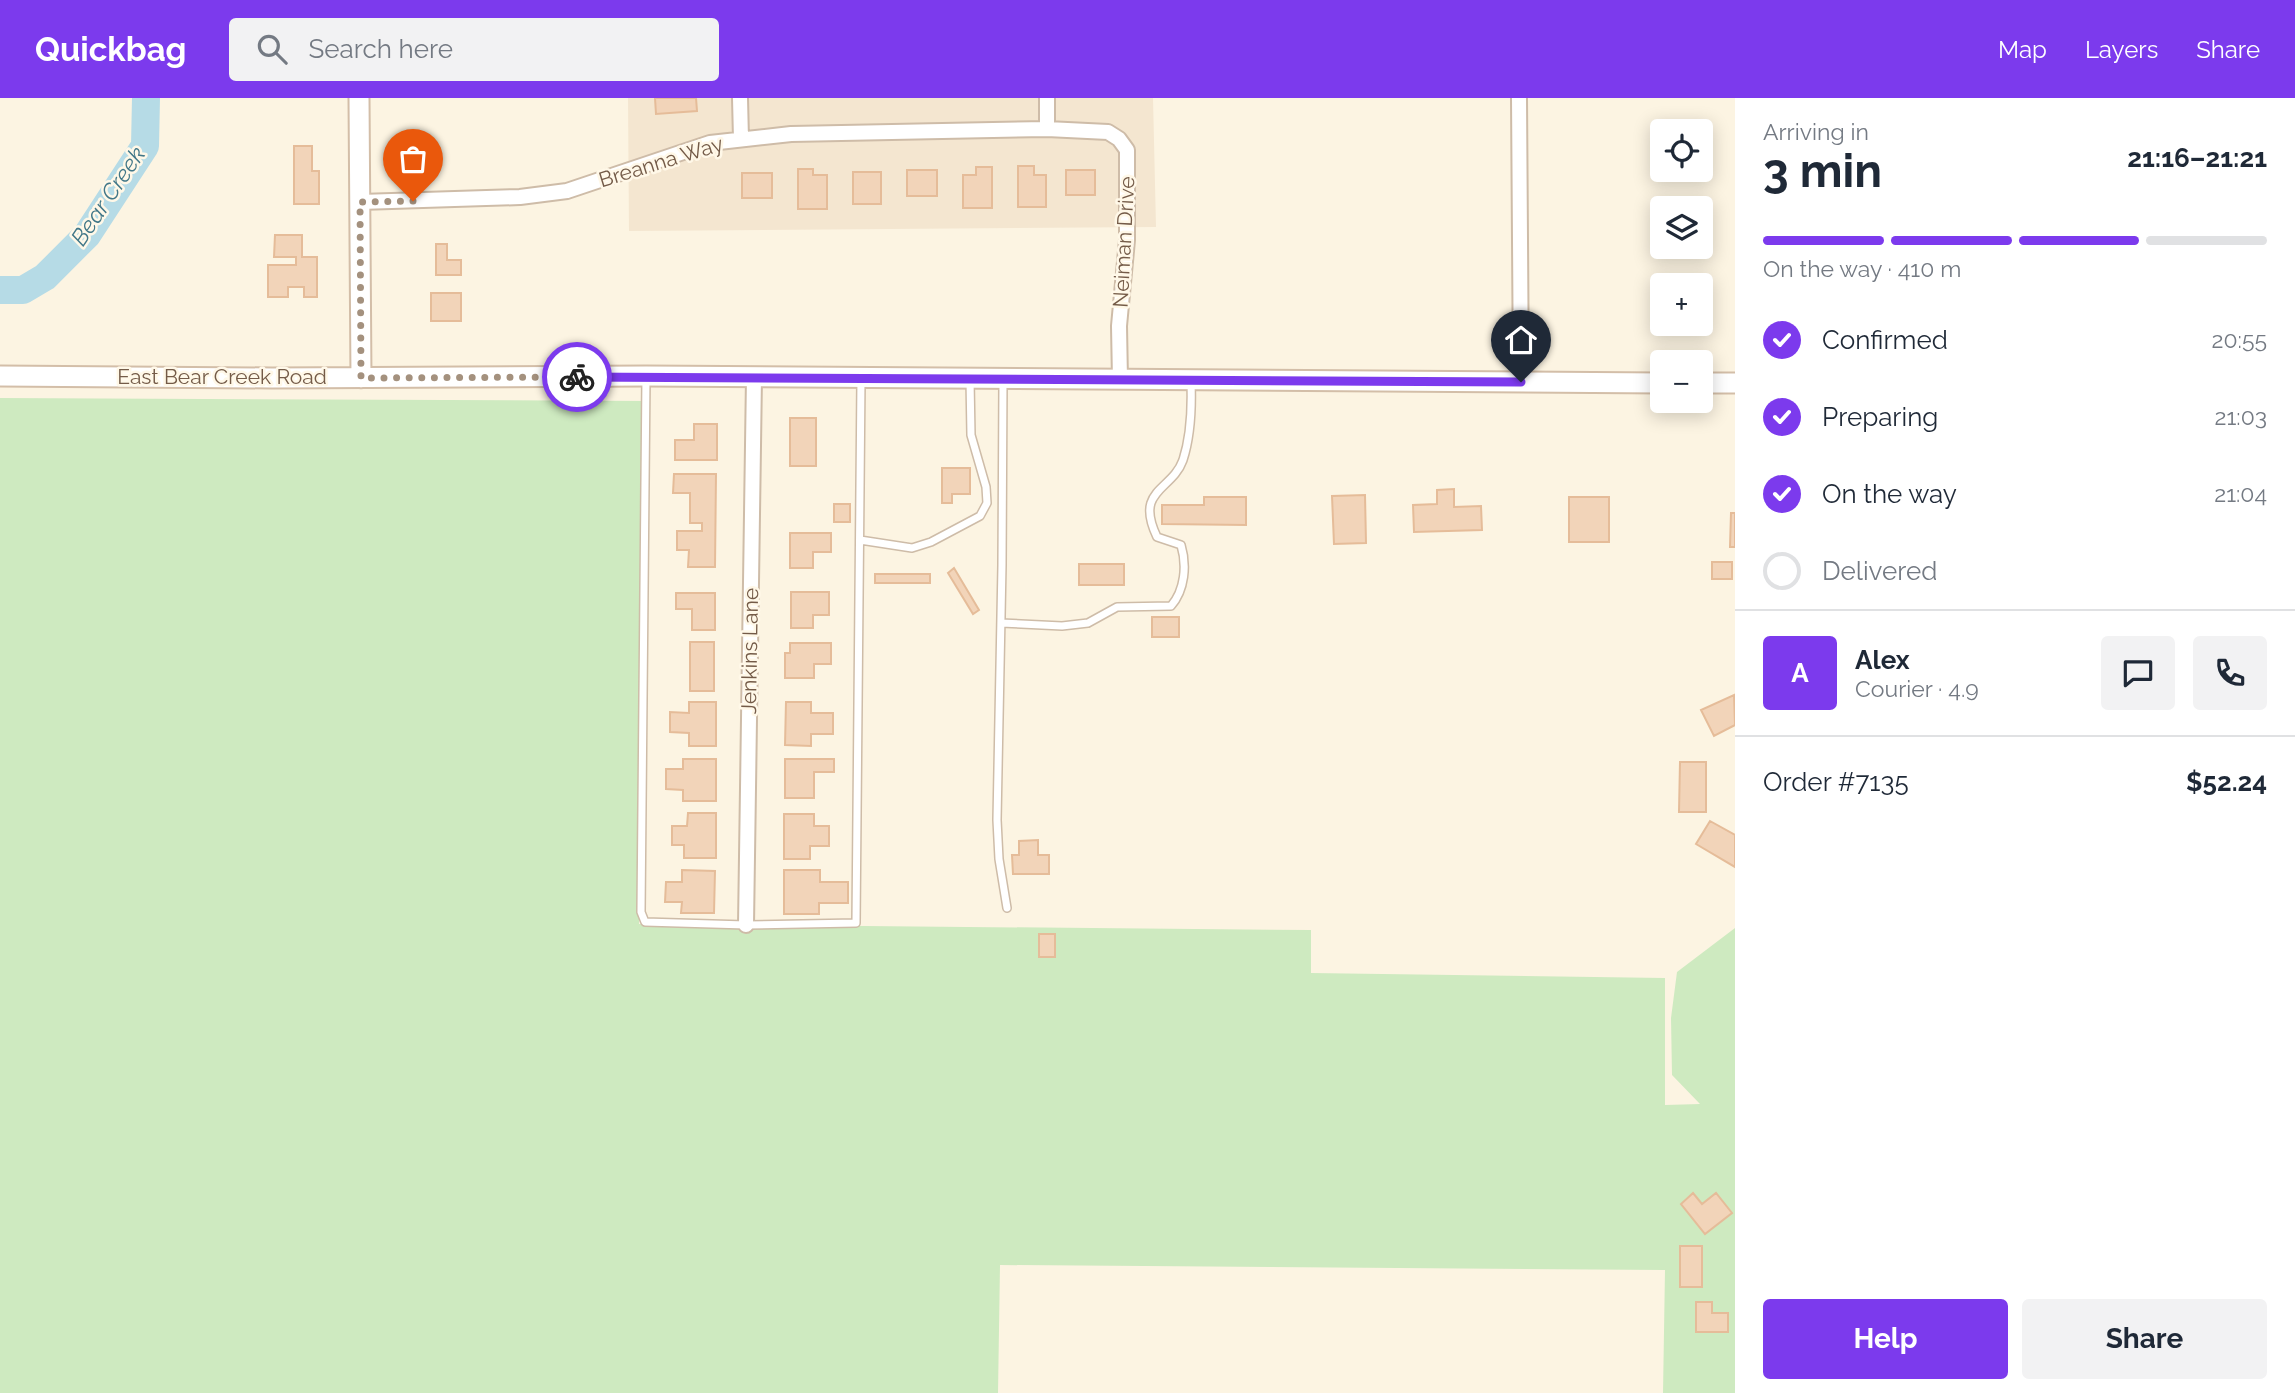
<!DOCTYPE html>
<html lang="en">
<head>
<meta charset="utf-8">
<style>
	body { margin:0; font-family:Raleway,sans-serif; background:#f2f2f3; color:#1f2937; height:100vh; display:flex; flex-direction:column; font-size:26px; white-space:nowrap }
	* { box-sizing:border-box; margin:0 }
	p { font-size:23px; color:#747a83 }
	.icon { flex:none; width:38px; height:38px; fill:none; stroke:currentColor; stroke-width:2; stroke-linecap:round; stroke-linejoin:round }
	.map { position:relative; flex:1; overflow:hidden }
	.details { display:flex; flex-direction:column; background:#fff; width:560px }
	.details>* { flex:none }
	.tools { position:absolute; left:1650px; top:21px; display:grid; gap:14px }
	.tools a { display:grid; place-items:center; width:63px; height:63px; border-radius:7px; background:#fff; box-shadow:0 4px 18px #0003; font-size:35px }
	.pin { position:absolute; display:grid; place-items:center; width:60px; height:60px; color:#fff; margin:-72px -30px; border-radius:50% 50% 50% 0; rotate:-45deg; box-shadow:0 0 7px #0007 }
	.pin .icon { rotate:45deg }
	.courier { position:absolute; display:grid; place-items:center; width:70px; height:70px; margin:-35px; border:5px solid #7c3aed; border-radius:50%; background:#fff; color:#222; box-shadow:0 2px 9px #0007 }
	.summary em { font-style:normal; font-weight:700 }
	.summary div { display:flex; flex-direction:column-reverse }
	.summary { display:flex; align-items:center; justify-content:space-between; height:119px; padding:0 28px }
	h1 { font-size:46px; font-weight:700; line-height:52px }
	.bar { display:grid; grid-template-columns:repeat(4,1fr); gap:10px 7px; align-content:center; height:84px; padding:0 28px }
	.bar i { height:9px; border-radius:5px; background:#e0e1e3 }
	.bar .active { background:#7c3aed }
	.bar p { grid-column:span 4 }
	.line { display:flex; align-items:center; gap:18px; padding:0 28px; border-top:2px solid #e0e1e3 }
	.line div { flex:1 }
	.round { display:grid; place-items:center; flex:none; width:74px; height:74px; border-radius:7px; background:#f2f2f3 }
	ol { padding:0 28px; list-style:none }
	li { display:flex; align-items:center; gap:21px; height:77px }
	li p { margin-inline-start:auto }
	li .icon { padding:7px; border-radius:50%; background:#7c3aed; color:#fff; stroke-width:4 }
	li:last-child { color:#747a83 }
	li i { width:38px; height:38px; border:4px solid #e0e1e3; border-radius:50% }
	.action { display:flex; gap:14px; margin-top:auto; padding:14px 28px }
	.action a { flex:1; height:80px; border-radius:7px; background:#7c3aed; color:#fff; font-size:28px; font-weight:700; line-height:80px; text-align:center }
	.action a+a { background:#f2f2f3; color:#1f2937 }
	header { display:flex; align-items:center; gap:42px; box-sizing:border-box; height:98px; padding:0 35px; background:#7c3aed; color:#fff }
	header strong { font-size:33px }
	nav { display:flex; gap:38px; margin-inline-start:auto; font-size:24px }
	.search { width:490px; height:63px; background:#f2f2f3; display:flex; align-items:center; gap:18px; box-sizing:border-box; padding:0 24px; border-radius:7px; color:#747a83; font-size:26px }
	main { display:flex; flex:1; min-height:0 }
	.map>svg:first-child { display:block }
</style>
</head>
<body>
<header>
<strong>Quickbag</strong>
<div class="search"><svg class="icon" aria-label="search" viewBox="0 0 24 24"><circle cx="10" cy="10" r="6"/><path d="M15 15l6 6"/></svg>Search here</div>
<nav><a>Map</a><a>Layers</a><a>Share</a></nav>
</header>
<main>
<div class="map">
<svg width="1735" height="1295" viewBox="0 0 1735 1295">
	<rect width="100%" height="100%" fill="#fcf4e2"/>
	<path fill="#f4e6d0" d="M628,0H1153L1156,129L629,133Z"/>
	<path fill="#ceeac0" d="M0,300L646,303L639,826L1311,832V875L1665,880V1007L1700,1006L1672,977L1671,920L1677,874L1735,830V1295H1663L1665,1172L1000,1167L998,1295H0Z"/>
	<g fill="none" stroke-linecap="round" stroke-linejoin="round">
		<path stroke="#b6dbe6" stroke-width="28" d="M0,192H23L45,179L87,137L145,48L146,0"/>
	</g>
	<path fill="#f2d4b9" stroke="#e5bc99" stroke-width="2" d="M655,0H696L697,13L656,16Z
		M294,48H312V73H319V106H294Z
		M1018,68H1034V77H1046V109H1018Z
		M976,69H992V110H963V77H976Z
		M798,71H813V77H827V111H798Z
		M907,72H937V98H907Z
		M1066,72H1095V97H1066Z
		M853,74H881V106H853Z
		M742,75H772V100H742Z
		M275,137H302V159H317V199H304V189H288V199H268V167H296V159H274Z
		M436,146H447V162H461V177H436Z
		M431,195H461V223H431Z
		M790,320H816V368H790Z
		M694,326H717V362H675V342H694Z
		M942,370H970V396H952V405H942Z
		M674,376H716L715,469H688L689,452H677V433H702V425H690V395H673Z
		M1454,391V409L1481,408L1482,432L1414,434L1413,407L1437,406V392Z
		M1365,397L1366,445L1334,446L1332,398Z
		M1204,399H1246V427L1162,426V407H1204Z
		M1569,399H1609V444H1569Z
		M834,406H850V424H834Z
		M1731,415H1735V449H1730Z
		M790,435H831V454H813V470H790Z
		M1712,464H1732V481H1712Z
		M1079,466H1124V487H1079Z
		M954,470L979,512L973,516L948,475Z
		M875,476H930V485H875Z
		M791,494H829V517H813V530H791Z
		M676,495H715V532H692V511H676Z
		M1152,519H1179V539H1152Z
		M690,544H714V593H690Z
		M790,545H831V566H814V580H785V555H790Z
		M1734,597L1735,627L1714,638L1701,612Z
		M689,604H716V648H689V635L670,634V614L689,615Z
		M786,604H811V615H833V636H811V648L785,647Z
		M683,661H716V703H683V692L666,691V671H683Z
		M785,661H834V674H814V700H785Z
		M1680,664H1706V714H1679Z
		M688,715H716V760H684V747H672V728H687Z
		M784,716H814V728H829V748H810V761H784Z
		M1710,723L1735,737V769L1696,746Z
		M1038,742V757H1049V776H1013L1012,757H1019V743Z
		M682,772L715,773L714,815H681L682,804H665L666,784H682Z
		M784,772H820V784H848V805H819V816H784Z
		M1039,836H1055V859H1039Z
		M1693,1095L1702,1106L1716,1095L1732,1115L1705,1136L1681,1106Z
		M1680,1148H1702V1189H1680Z
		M1696,1204H1712V1215H1728V1234H1696Z"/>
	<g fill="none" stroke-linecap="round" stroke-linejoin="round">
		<g stroke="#cebca8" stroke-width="10">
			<path id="service" d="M646,278L641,814L645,824L746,827L856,825L861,281
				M1003,282L1002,467L997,722L999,761L1007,810
				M860,442L912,450L931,444L980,418L987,405L986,389L971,337L970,282
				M1001,525L1062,528L1088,525L1117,509L1171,508C1185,492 1187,467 1181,447L1157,439C1134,391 1172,393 1183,362C1191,337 1192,312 1191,285"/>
		</g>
		<g stroke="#cebca8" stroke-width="18">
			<path id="minor" d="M740,0L741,41
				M1047,0V31
				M1519,0L1521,284
				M360,104L520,99L567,93L710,45L791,36L1047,31L1108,34L1119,41L1127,52V142L1119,228L1120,282
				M746,827L754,279"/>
		</g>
		<g stroke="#d3bea8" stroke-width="23">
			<path id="secondary" d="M359,0L361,280
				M0,278L272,280L646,278L1662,285
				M1701,285H1735"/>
		</g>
		<use href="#service" stroke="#fff" stroke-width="7"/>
		<use href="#minor" stroke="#fff" stroke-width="14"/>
		<use href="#secondary" stroke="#fff" stroke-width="19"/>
	</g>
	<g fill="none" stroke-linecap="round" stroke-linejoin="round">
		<path stroke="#a4917e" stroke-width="7" stroke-dasharray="0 12.6" d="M413,103L360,104L361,280L577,279"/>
		<path stroke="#7c3aed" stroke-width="9" d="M577,279L1521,284"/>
	</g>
	<g text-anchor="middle" stroke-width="5" stroke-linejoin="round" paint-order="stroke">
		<g font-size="21" fill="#745b48" stroke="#fff8e8">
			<text transform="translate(661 64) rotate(-17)" y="7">Breanna Way</text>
			<text transform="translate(1124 144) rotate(-87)" y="7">Neiman Drive</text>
			<text x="222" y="286">East Bear Creek Road</text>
			<text transform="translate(750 553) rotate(-89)" y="7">Jenkins Lane</text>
		</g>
		<g font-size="23" font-style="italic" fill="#417788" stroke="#fff8e8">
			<text transform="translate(108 98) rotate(-56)" y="8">Bear Creek</text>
		</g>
	</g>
</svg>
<div class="tools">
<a><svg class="icon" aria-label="locate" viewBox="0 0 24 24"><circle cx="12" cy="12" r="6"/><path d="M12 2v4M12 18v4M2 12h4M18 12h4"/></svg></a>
<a><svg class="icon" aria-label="layers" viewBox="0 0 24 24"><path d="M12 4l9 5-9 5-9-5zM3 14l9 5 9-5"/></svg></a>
<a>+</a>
<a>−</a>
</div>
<div class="pin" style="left:413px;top:103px;background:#ea580c"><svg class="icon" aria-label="bag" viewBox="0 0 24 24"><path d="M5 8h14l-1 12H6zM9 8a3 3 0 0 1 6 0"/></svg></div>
<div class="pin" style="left:1521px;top:284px;background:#1f2937"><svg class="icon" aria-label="home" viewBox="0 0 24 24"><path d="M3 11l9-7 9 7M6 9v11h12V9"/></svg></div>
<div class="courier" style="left:577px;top:279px"><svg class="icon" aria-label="bike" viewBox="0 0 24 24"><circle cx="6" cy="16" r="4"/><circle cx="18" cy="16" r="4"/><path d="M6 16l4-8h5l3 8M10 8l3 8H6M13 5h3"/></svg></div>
</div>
<section class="details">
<div class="summary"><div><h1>3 min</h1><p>Arriving in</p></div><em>21:16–21:21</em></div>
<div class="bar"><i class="active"></i><i class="active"></i><i class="active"></i><i></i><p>On the way · 410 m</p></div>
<ol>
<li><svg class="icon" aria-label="check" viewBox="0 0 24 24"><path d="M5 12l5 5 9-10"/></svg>Confirmed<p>20:55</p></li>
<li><svg class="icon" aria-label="check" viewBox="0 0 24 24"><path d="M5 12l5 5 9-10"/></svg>Preparing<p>21:03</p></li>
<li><svg class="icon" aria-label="check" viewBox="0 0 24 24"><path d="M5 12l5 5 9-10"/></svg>On the way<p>21:04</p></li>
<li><i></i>Delivered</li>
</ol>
<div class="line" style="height:126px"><b class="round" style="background:#7c3aed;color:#fff">A</b><div><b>Alex</b><p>Courier · 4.9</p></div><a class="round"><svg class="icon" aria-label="chat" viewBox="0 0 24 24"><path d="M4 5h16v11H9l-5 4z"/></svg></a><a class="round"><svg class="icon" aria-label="phone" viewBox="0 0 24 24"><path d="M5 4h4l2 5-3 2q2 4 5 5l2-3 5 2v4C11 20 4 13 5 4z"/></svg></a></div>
<div class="line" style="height:91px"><div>Order #7135</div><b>$52.24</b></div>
<div class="action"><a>Help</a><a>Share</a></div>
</section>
</main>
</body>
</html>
